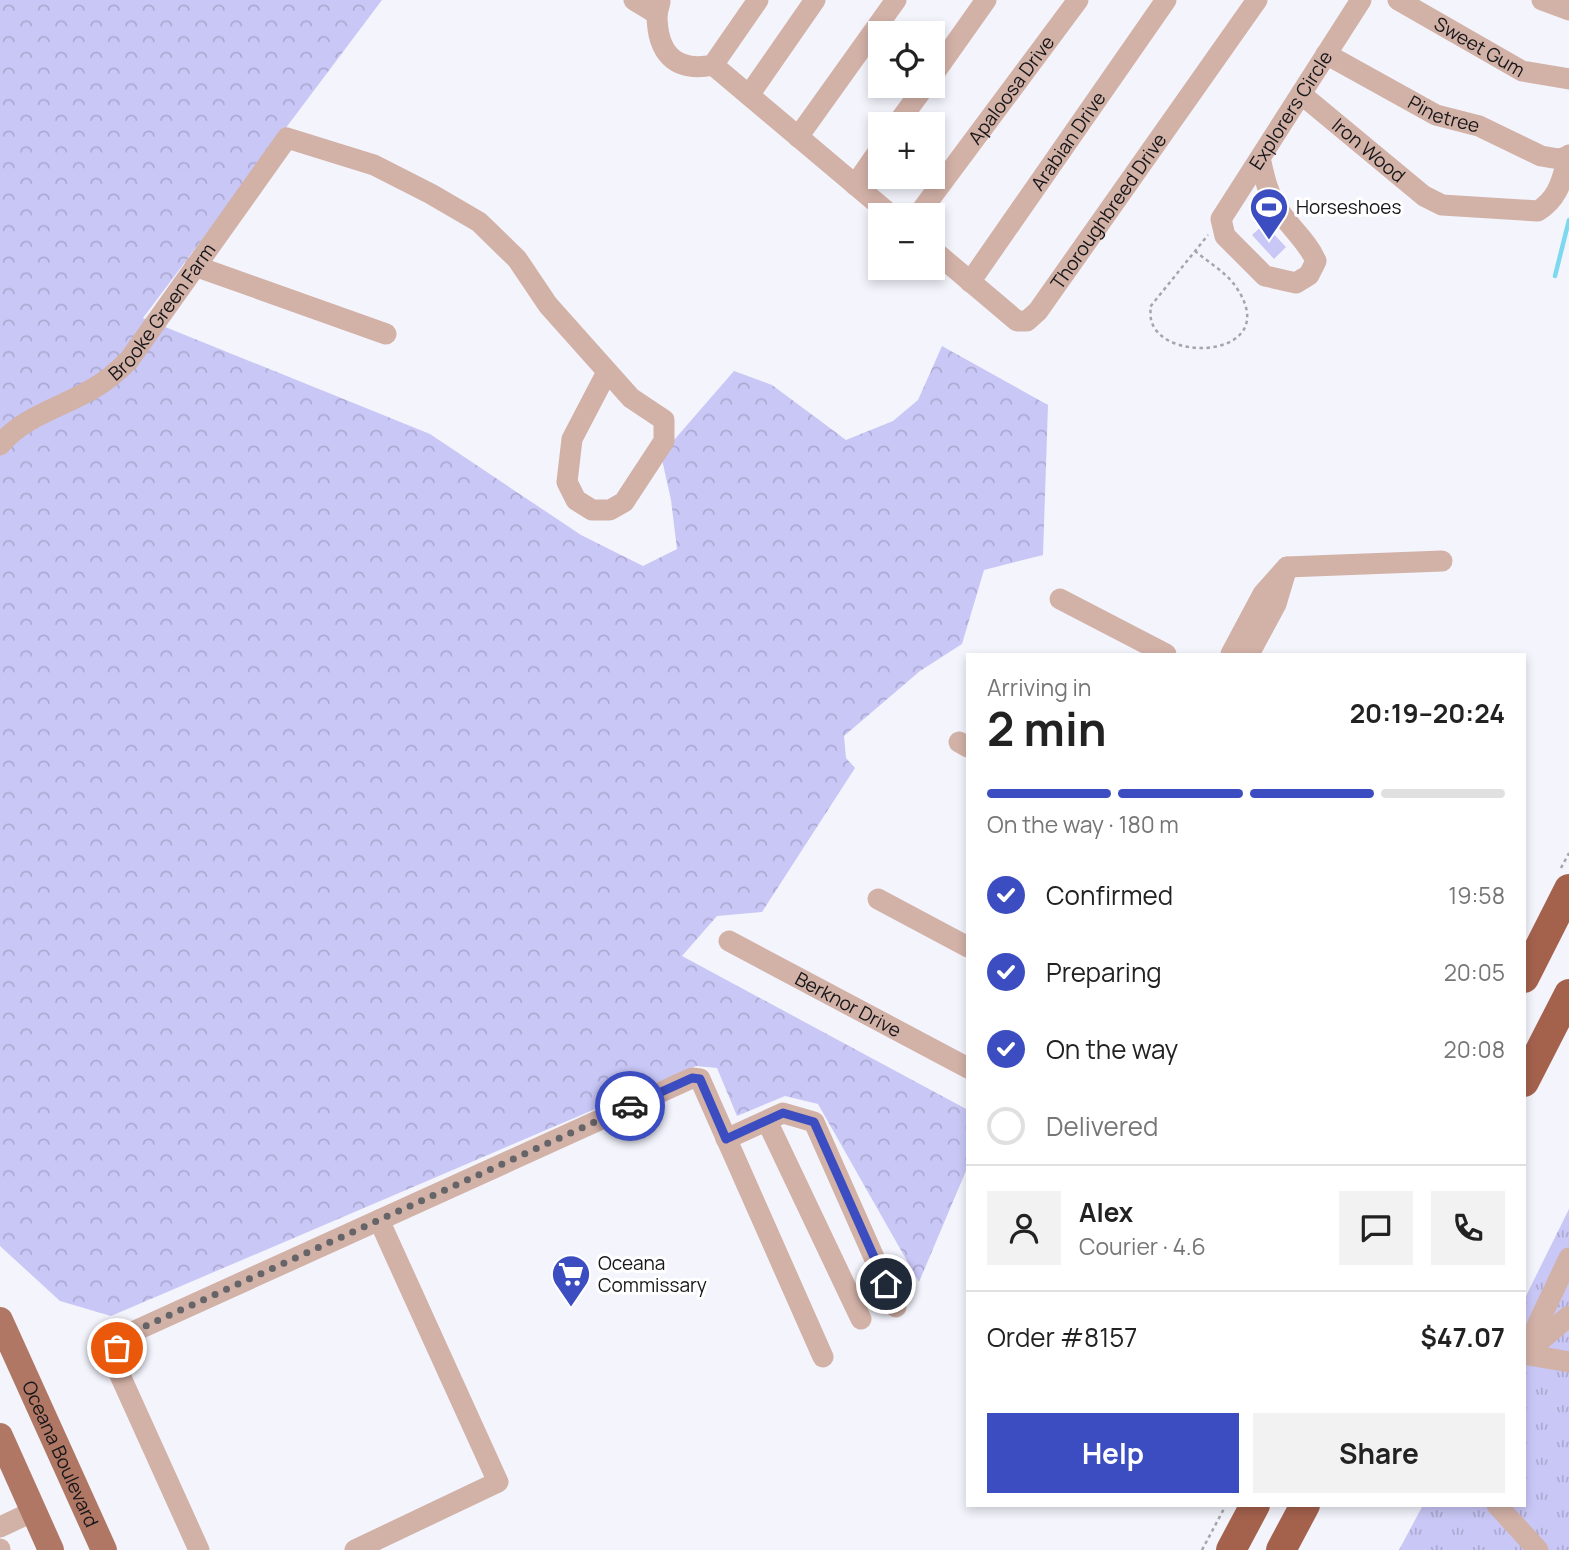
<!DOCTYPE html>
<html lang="en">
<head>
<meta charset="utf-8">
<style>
	body { margin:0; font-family:Manrope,sans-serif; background:#f2f2f2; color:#222; height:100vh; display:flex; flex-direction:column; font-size:26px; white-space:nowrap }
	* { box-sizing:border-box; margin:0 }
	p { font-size:23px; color:#767676 }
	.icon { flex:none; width:38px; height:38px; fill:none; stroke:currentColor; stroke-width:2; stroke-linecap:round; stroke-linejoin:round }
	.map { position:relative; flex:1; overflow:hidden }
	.drawer { position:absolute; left:966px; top:653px; width:560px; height:854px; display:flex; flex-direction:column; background:#fff; border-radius:0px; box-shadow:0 4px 10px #0003 }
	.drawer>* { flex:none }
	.controls { position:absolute; left:868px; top:21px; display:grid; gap:14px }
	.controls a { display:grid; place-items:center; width:77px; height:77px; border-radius:0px; background:#fff; box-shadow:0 4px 10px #0003; font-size:35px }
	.pin { position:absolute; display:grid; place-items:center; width:60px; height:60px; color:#fff; margin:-30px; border:4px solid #fff; border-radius:50%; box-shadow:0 2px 7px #0007 }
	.courier { position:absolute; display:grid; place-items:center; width:70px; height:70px; margin:-35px; border:5px solid #3b4dc0; border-radius:50%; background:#fff; color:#222; box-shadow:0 2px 9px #0007 }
	.summary em { font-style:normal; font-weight:700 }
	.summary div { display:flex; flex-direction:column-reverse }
	.summary { display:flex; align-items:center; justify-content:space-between; height:119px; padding:0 21px }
	h1 { font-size:46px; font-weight:700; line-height:52px }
	.bar { display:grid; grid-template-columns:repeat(4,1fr); gap:10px 7px; align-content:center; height:84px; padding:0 21px }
	.bar i { height:9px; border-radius:5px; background:#e0e0e0 }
	.bar .on { background:#3b4dc0 }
	.bar p { grid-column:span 4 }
	.line { display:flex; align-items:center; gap:18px; padding:0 21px; border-top:2px solid #e0e0e0 }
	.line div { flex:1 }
	.round { display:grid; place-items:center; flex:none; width:74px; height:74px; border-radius:0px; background:#f2f2f2 }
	ol { padding:0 21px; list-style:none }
	li { display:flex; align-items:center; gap:21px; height:77px }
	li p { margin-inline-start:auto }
	li .icon { padding:7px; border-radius:50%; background:#3b4dc0; color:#fff; stroke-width:4 }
	li:last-child { color:#767676 }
	li i { width:38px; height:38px; border:4px solid #e0e0e0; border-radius:50% }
	.cta { display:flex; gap:14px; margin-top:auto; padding:14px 21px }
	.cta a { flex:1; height:80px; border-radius:0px; background:#3b4dc0; color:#fff; font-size:28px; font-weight:700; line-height:80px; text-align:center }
	.cta a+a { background:#f2f2f2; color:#222 }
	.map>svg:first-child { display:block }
</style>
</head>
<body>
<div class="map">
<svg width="1569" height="1550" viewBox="0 0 1569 1550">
	<defs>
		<pattern id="grass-tufts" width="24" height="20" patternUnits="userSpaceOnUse" patternTransform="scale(1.75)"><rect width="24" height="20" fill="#c9c7f6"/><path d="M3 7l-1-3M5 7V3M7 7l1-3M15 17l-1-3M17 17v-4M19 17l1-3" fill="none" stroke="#acaad2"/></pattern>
		<pattern id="forest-crowns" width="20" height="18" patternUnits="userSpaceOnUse" patternTransform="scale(1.75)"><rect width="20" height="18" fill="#c9c7f6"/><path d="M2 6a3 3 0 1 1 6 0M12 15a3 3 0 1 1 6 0" fill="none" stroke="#acaad2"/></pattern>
	</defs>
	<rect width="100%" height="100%" fill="#f4f4fd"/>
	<path fill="url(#grass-tufts)" d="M1569,1209V1550H1399L1423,1505H1524V1300Z"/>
	<path fill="url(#forest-crowns)" d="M0,0H382L143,318L430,434L581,535L643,566L677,549L671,500L661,455L734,371L772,385L846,440L893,421L918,400L942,346L1048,405L1043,555L984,570L962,644L920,671L844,736L846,758L855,768L762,912L717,916L682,956L968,1110V1166L919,1282L818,1104L785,1096L737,1116L717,1068L696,1066L111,1316L60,1301L0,1246Z"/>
	<path fill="#c9c7f6" d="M1264,224L1286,247L1274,259L1252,235Z"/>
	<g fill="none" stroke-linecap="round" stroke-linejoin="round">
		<path stroke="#7ed9ee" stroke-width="4.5" d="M1555,276L1569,220"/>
		<path stroke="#a5a5ac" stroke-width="2.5" stroke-dasharray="3.5 3.5" stroke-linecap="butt" d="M1195,251C1208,262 1227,273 1236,287C1283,355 1168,365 1152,323C1150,319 1151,312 1150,307L1208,235
			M1561,868L1569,853
			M1202,1550L1226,1505"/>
		<g stroke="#d2b1a7" stroke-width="21">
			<path d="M634,0L657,14L660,2"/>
			<path id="s1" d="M1398,0L1522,71L1569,79"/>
			<path d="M1542,0L1569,10"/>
			<path d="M657,14C657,51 673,73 713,65L758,0"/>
			<path id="s2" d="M1326,54L1436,115L1479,126L1541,156L1559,159L1569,156"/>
			<path d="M713,65L891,215"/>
			<path d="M933,75L986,0"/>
			<path id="s3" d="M1301,94L1424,196L1442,205L1538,211C1560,197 1562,178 1569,155"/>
			<path d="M749,95L815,0"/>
			<path d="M897,124L925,86"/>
			<path d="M798,137L896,0"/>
			<path id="s4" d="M1260,158C1264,175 1267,191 1276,206C1288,226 1307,240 1316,261L1309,275L1296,283L1265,276L1225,236L1221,219L1361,0"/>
			<path d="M855,185L880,149"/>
			<path id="s5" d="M918,215L1078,0"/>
			<path id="s6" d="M933,250L1017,321H1027L1038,311L1257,0"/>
			<path d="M195,266L386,334"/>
			<path id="s7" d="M970,282L1166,0"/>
			<path id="s8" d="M0,445C23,416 63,407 94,388C107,381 118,371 129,360L287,138L374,165L431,194L479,222L517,259L548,305L631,398L664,420V441L624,502L610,510H592L576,500L567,482L572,439L607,372"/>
			<path d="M1287,567L1442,561"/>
			<path d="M1060,599L1166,654"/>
			<path d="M1231,654L1263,594L1287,567"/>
			<path d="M1249,654L1276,604L1285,574"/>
			<path d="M959,742L968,747"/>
			<path d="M878,899L968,947"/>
			<path id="s9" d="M729,941L968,1068"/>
			<path d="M767,1121L861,1319"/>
			<path d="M726,1139L783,1113L814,1122L896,1307"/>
			<path d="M1528,1351L1569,1316"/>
			<path d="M1524,1353L1569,1258"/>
			<path d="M1524,1354L1569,1362"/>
			<path d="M1497,1505L1538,1550"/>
			<path d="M0,1527L34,1511"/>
			<path d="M0,1549V1550"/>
			<path d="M199,1550L114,1362L117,1347L128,1334L692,1078L700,1079L823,1357"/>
			<path d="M355,1550L498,1482L379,1220"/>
		</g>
		<g stroke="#b17765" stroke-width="26">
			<path id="s10" d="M0,1320L104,1550"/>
			<path d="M0,1436L51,1550"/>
		</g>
		<path stroke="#a4624d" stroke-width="30" d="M1524,978L1569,889
			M1524,1082L1569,994
			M1231,1550L1255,1505
			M1281,1550L1305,1505"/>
	</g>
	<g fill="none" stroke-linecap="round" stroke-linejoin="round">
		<path stroke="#646469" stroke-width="7" stroke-dasharray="0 12.6" d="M117,1348L128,1334L630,1106"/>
		<path stroke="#3b4dc0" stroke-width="9" d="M630,1106L692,1078L700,1079L726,1139L783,1113L814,1122L886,1284"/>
	</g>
	<defs>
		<g id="stadium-pin" transform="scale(2.0125)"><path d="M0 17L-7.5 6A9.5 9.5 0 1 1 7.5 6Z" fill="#3b4dc0" stroke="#fff"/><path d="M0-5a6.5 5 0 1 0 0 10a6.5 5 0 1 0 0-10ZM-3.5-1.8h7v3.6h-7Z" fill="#fff"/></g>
		<g id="supermarket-pin" transform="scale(2.0125)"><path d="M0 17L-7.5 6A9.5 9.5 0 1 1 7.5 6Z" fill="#3b4dc0" stroke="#fff"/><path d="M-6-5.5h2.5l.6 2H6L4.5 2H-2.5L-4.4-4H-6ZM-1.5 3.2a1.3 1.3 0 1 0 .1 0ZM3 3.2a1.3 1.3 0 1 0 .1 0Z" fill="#fff"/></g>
	</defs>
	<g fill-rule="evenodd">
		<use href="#stadium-pin" x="1269" y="207"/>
		<use href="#supermarket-pin" x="571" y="1274"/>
	</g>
	<g text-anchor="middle" stroke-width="6" stroke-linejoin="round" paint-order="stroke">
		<g font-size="19" fill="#17171a" stroke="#fff">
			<text dy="7" stroke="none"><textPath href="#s1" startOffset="94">Sweet Gum</textPath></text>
			<text dy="7" stroke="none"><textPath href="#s5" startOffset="156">Apaloosa Drive</textPath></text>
			<text dy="7" stroke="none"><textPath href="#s4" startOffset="385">Explorers Circle</textPath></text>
			<text dy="7" stroke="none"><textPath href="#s2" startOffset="133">Pinetree</textPath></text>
			<text dy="7" stroke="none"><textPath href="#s7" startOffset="172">Arabian Drive</textPath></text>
			<text dy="7" stroke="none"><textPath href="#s3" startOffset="88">Iron Wood</textPath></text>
			<text dy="7" stroke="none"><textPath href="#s6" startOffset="257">Thoroughbreed Drive</textPath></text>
			<text dy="7" stroke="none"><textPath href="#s8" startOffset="214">Brooke Green Farm</textPath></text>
			<text dy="7" stroke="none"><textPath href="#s9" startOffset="135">Berknor Drive</textPath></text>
			<text dy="7" stroke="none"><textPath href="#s10" startOffset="147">Oceana Boulevard</textPath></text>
		</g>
		<g font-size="19" fill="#17171a" stroke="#fff" text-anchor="start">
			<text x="1296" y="214">Horseshoes</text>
			<text x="598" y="1270">Oceana<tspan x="598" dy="22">Commissary</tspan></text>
		</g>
	</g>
</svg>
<div class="controls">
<a><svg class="icon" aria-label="locate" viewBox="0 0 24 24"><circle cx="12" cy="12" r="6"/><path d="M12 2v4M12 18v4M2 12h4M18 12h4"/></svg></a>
<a>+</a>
<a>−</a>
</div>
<div class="pin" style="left:117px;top:1348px;background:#ea580c"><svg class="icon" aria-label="bag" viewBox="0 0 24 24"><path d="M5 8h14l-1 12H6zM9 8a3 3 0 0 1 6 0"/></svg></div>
<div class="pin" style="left:886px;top:1284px;background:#1f2937"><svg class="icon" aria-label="home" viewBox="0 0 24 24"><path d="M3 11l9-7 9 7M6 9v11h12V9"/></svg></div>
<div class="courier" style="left:630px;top:1106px"><svg class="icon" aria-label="car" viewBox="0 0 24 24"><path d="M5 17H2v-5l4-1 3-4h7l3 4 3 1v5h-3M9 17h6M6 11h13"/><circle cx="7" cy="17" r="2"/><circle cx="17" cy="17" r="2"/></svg></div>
<section class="drawer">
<div class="summary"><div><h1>2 min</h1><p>Arriving in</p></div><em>20:19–20:24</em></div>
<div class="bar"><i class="on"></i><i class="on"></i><i class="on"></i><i></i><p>On the way · 180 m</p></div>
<ol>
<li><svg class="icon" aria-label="check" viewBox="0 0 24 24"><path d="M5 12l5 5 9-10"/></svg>Confirmed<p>19:58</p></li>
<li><svg class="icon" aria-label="check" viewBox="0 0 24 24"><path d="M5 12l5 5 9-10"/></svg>Preparing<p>20:05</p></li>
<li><svg class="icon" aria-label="check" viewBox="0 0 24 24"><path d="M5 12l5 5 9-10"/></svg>On the way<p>20:08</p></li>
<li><i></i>Delivered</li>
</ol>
<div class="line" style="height:126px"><a class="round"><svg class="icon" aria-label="person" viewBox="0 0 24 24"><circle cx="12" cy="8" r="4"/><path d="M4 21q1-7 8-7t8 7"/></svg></a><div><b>Alex</b><p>Courier · 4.6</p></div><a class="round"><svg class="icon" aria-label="chat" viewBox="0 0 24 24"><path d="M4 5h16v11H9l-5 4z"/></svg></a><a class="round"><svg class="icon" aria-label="phone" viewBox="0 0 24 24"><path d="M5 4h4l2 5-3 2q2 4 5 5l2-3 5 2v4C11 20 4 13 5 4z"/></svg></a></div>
<div class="line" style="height:91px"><div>Order #8157</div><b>$47.07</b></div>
<div class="cta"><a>Help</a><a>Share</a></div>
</section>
</div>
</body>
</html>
